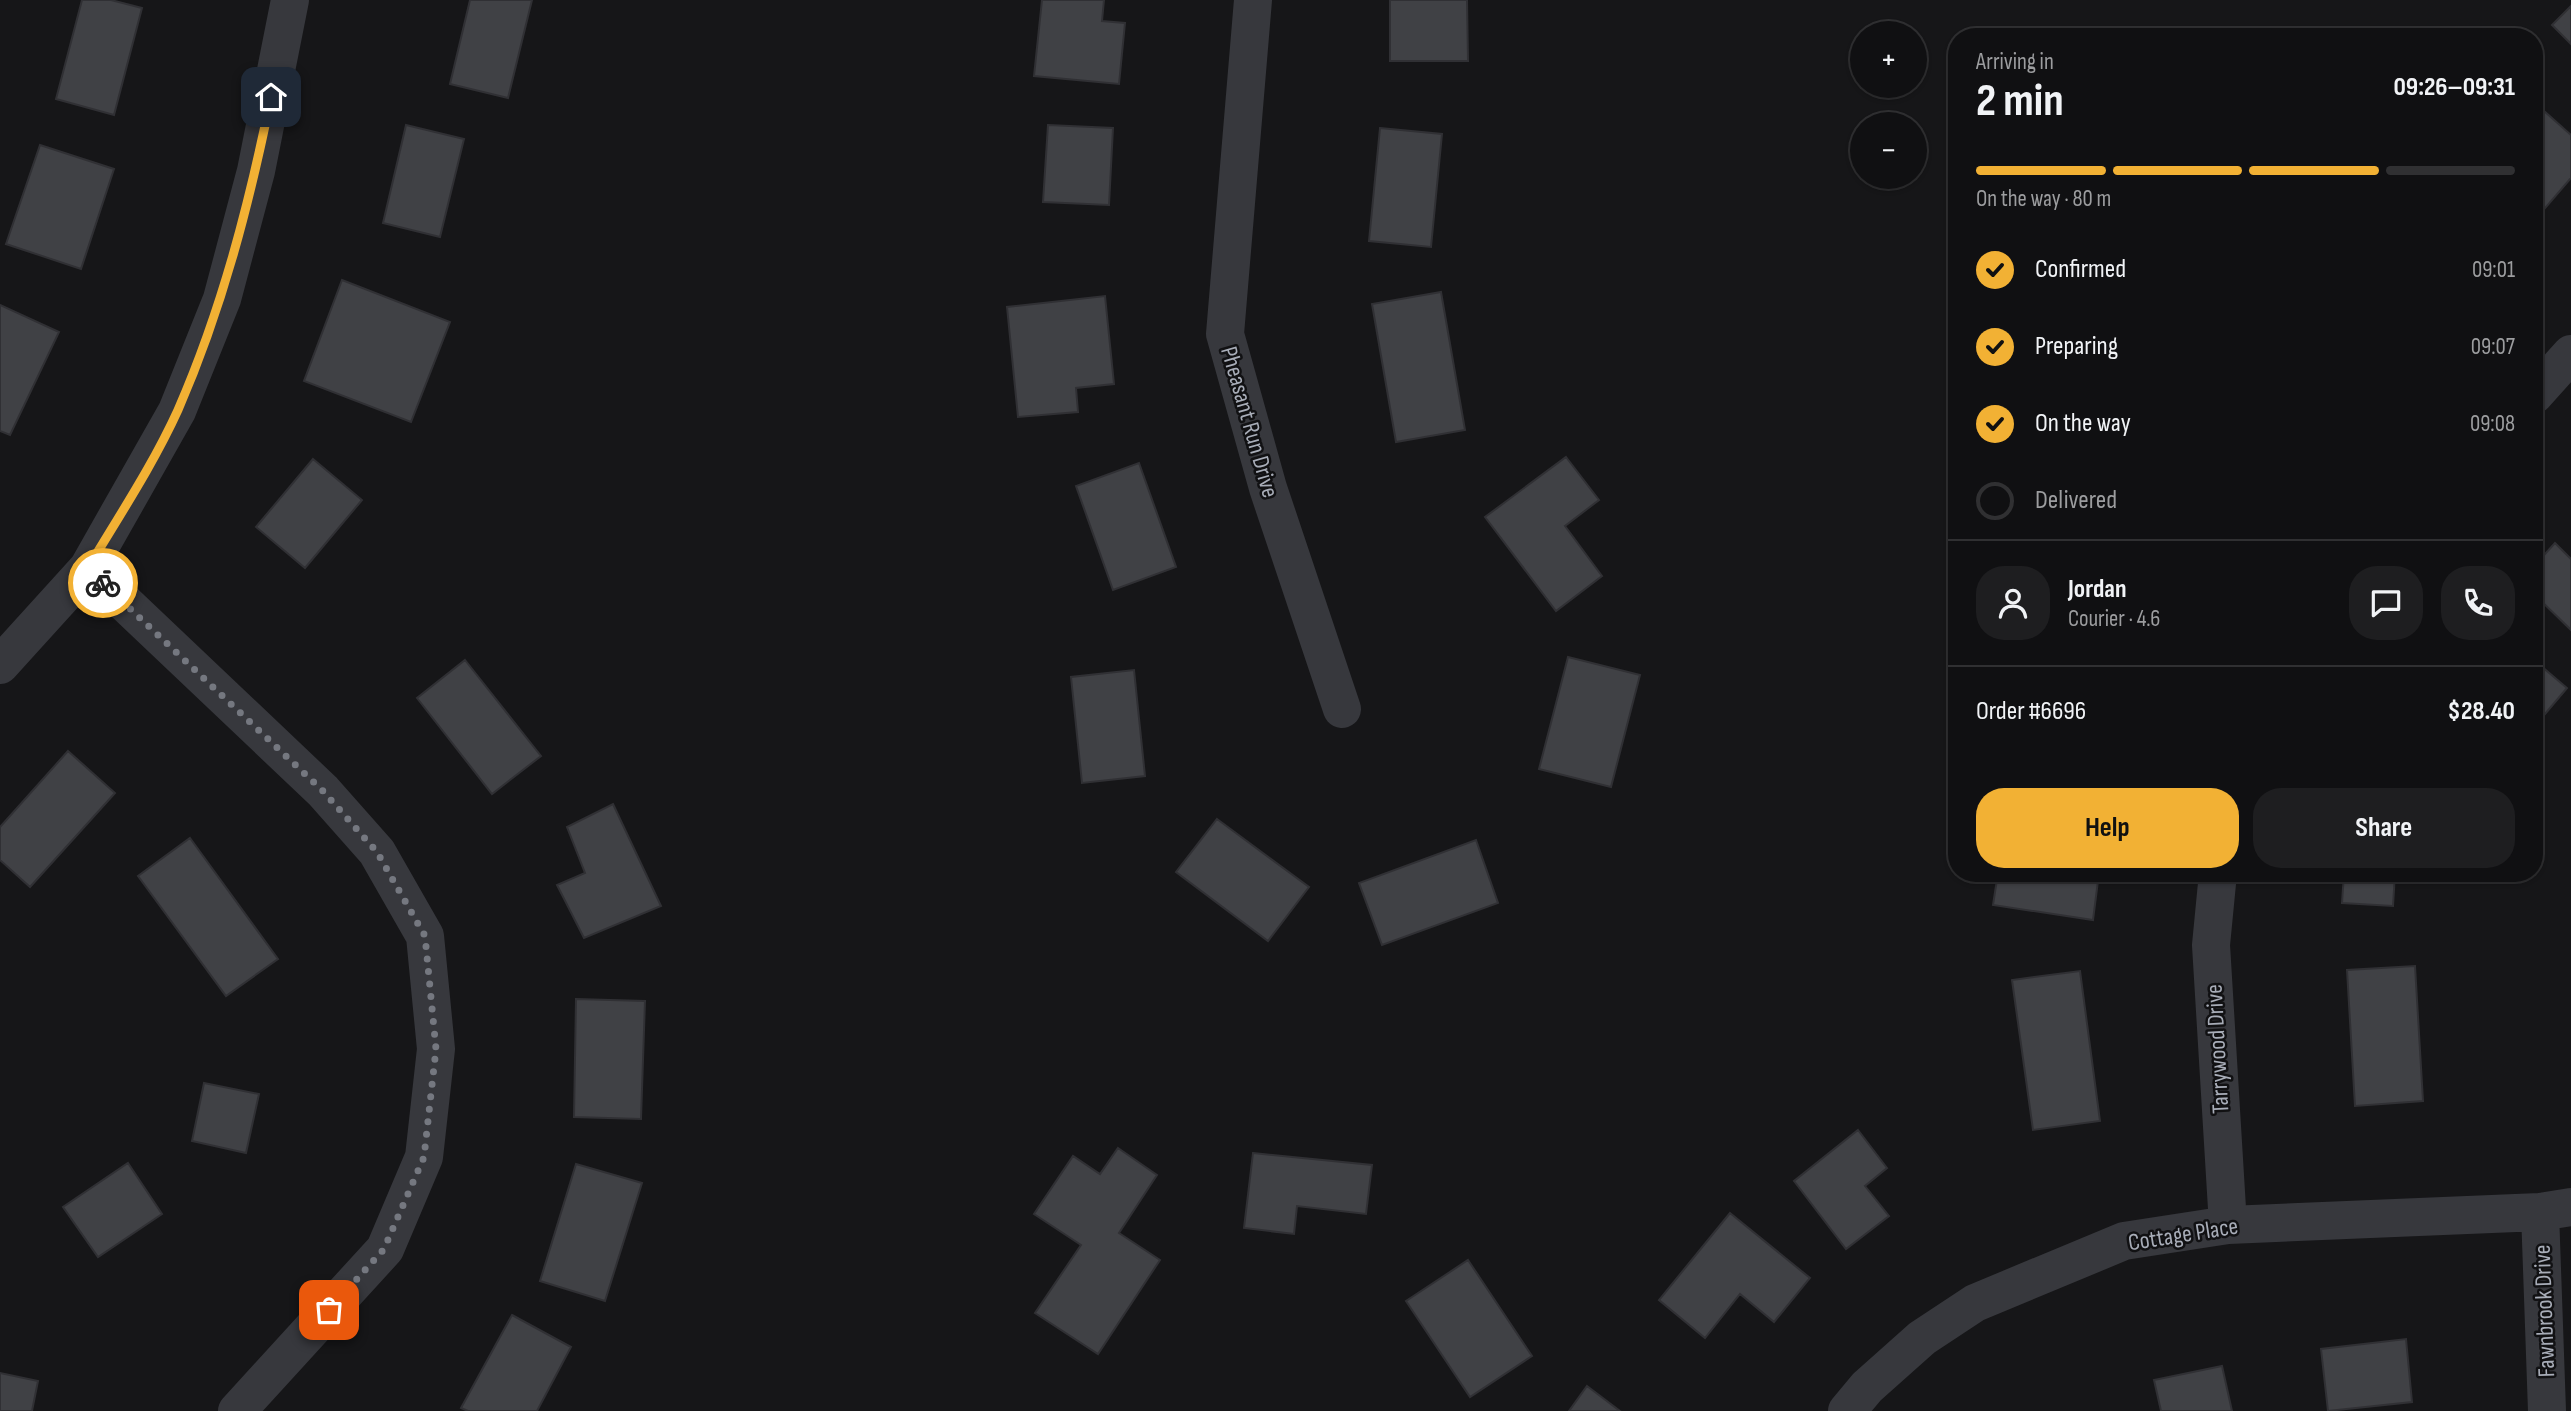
<!DOCTYPE html>
<html lang="en">
<head>
<meta charset="utf-8">
<style>
	body { margin:0; font-family:"Sofia Sans Condensed",sans-serif; background:#1e1e20; color:#f1f3f6; height:100vh; display:flex; flex-direction:column; font-size:26px; white-space:nowrap }
	* { box-sizing:border-box; margin:0 }
	p { font-size:23px; color:#9c9d9f }
	.icon { flex:none; width:38px; height:38px; fill:none; stroke:currentColor; stroke-width:2; stroke-linecap:round; stroke-linejoin:round }
	.map { position:relative; flex:1; overflow:hidden }
	.details { position:absolute; left:1948px; top:28px; width:595px; height:854px; display:flex; flex-direction:column; background:#101012; border-radius:28px; box-shadow:0 2px 5px #0004,0 0 0 2px #303032 }
	.details>* { flex:none }
	.controls { position:absolute; left:1850px; top:21px; display:grid; gap:14px }
	.controls a { display:grid; place-items:center; width:77px; height:77px; border-radius:50%; background:#101012; box-shadow:0 2px 5px #0004,0 0 0 2px #303032; font-size:35px }
	.pin { position:absolute; display:grid; place-items:center; width:60px; height:60px; color:#fff; margin:-30px; border-radius:14px; box-shadow:0 4px 10px #0006 }
	.courier { position:absolute; display:grid; place-items:center; width:70px; height:70px; margin:-35px; border:5px solid #f2b134; border-radius:50%; background:#fff; color:#222; box-shadow:0 2px 9px #0007 }
	.headline em { font-style:normal; font-weight:700 }
	.headline div { display:flex; flex-direction:column-reverse }
	.headline { display:flex; align-items:center; justify-content:space-between; height:119px; padding:0 28px }
	h1 { font-size:46px; font-weight:700; line-height:52px }
	.bar { display:grid; grid-template-columns:repeat(4,1fr); gap:10px 7px; align-content:center; height:84px; padding:0 28px }
	.bar i { height:9px; border-radius:5px; background:#303032 }
	.bar .active { background:#f2b134 }
	.bar p { grid-column:span 4 }
	.line { display:flex; align-items:center; gap:18px; padding:0 28px; border-top:2px solid #303032 }
	.line div { flex:1 }
	.round { display:grid; place-items:center; flex:none; width:74px; height:74px; border-radius:28px; background:#1e1e20 }
	ol { padding:0 28px; list-style:none }
	li { display:flex; align-items:center; gap:21px; height:77px }
	li p { margin-inline-start:auto }
	li .icon { padding:7px; border-radius:50%; background:#f2b134; color:#111; stroke-width:4 }
	li:last-child { color:#9c9d9f }
	li i { width:38px; height:38px; border:4px solid #303032; border-radius:50% }
	.button { display:flex; gap:14px; margin-top:auto; padding:14px 28px }
	.button a { flex:1; height:80px; border-radius:28px; background:#f2b134; color:#111; font-size:28px; font-weight:700; line-height:80px; text-align:center }
	.button a+a { background:#1e1e20; color:#f1f3f6 }
	.map>svg:first-child { display:block }
</style>
</head>
<body>
<div class="map">
<svg width="2571" height="1411" viewBox="0 0 2571 1411">
	<rect width="100%" height="100%" fill="#161618"/>
	<path fill="#404145" stroke="#303034" stroke-width="2" d="M82,0H111L142,8L114,115L56,99Z
		M470,0H532L508,98L450,84Z
		M1042,0H1104L1102,21L1125,23L1119,84L1034,76Z
		M1390,0H1467L1468,61H1390Z
		M2571,6V44L2552,25Z
		M2534,102L2571,135V178L2534,221Z
		M406,125L464,139L440,237L383,223Z
		M1048,125L1113,128L1109,205L1043,202Z
		M1380,128L1442,134L1431,247L1369,241Z
		M40,145L114,169L81,269L6,244Z
		M342,280L450,322L411,422L304,381Z
		M1441,292L1465,430L1396,442L1372,304Z
		M1105,296L1114,384L1076,388L1078,412L1018,417L1007,307Z
		M0,305L59,332L10,435L0,431Z
		M1566,457L1599,500L1565,526L1602,576L1556,611L1485,517Z
		M313,459L362,500L305,568L256,527Z
		M1139,463L1176,567L1113,590L1076,486Z
		M2555,543L2571,559V630L2534,594V566Z
		M1568,657L1640,675L1611,787L1539,769Z
		M465,660L541,756L492,794L417,698Z
		M2534,660L2567,688L2534,727Z
		M1134,670L1145,776L1082,783L1071,677Z
		M68,751L115,793L30,887L0,860V827Z
		M613,804L661,906L584,938L557,885L585,873L567,827Z
		M1217,819L1309,887L1268,941L1176,872Z
		M190,838L278,959L226,996L138,876Z
		M1476,840L1498,903L1382,945L1359,883Z
		M1998,873H2099L2093,920L1993,905Z
		M2344,873H2395L2393,906L2342,903Z
		M2415,966L2423,1101L2355,1106L2347,970Z
		M2080,971L2100,1121L2033,1130L2012,980Z
		M576,999L645,1001L641,1119L574,1117Z
		M204,1083L259,1094L246,1153L192,1141Z
		M1858,1130L1887,1168L1865,1186L1889,1216L1846,1249L1794,1181Z
		M1118,1148L1157,1175L1119,1233L1160,1260L1098,1354L1035,1313L1081,1245L1034,1214L1073,1156L1100,1174Z
		M1253,1153L1372,1165L1366,1214L1297,1206L1294,1234L1244,1228Z
		M128,1163L162,1214L98,1257L63,1207Z
		M576,1164L642,1183L605,1301L540,1281Z
		M1730,1213L1810,1278L1774,1322L1740,1294L1705,1338L1659,1300Z
		M1468,1260L1532,1356L1470,1397L1406,1301Z
		M512,1315L571,1347L537,1411H468L461,1408Z
		M2406,1339L2412,1402L2328,1411L2321,1349Z
		M2222,1366L2232,1411H2161L2154,1380Z
		M0,1373L38,1381L32,1411H0Z
		M1587,1386L1620,1411H1569Z"/>
	<g fill="none" stroke-linecap="round" stroke-linejoin="round">
		<path stroke="#37383d" stroke-width="38" d="M1253,0L1225,334L1268,488L1342,709
			M2534,395L2571,354
			M88,568L323,791L377,852L425,936L436,1049L424,1157L385,1249L237,1411
			M0,665L88,568L177,411L222,299L256,171L290,0
			M2218,873L2211,945L2228,1225
			M2540,1212L2547,1411
			M1847,1411L1867,1387L1922,1338L1975,1303L2124,1241L2228,1225L2540,1212L2571,1207"/>
	</g>
	<g fill="none" stroke-linecap="round" stroke-linejoin="round">
		<path stroke="#757880" stroke-width="7" stroke-dasharray="0 12.6" d="M103,583L323,791L377,852L425,936L436,1049L424,1157L384,1249L329,1310"/>
		<path stroke="#f2b134" stroke-width="9" d="M103,583L88,568C119,516 153,465 178,410C222,309 249,205 271,97"/>
	</g>
	<g text-anchor="middle" stroke-width="5" stroke-linejoin="round" paint-order="stroke">
		<g font-size="24" fill="#a8adb8" stroke="#111113">
			<text transform="translate(1250 422) rotate(74)" y="8">Pheasant Run Drive</text>
			<text transform="translate(2217 1049) rotate(-93)" y="8">Tarrywood Drive</text>
			<text transform="translate(2183 1234) rotate(-9)" y="8">Cottage Place</text>
			<text transform="translate(2544 1311) rotate(-92)" y="8">Fawnbrook Drive</text>
		</g>
	</g>
</svg>
<div class="controls">
<a>+</a>
<a>−</a>
</div>
<div class="pin" style="left:329px;top:1310px;background:#ea580c"><svg class="icon" aria-label="bag" viewBox="0 0 24 24"><path d="M5 8h14l-1 12H6zM9 8a3 3 0 0 1 6 0"/></svg></div>
<div class="pin" style="left:271px;top:97px;background:#1f2937"><svg class="icon" aria-label="home" viewBox="0 0 24 24"><path d="M3 11l9-7 9 7M6 9v11h12V9"/></svg></div>
<div class="courier" style="left:103px;top:583px"><svg class="icon" aria-label="bike" viewBox="0 0 24 24"><circle cx="6" cy="16" r="4"/><circle cx="18" cy="16" r="4"/><path d="M6 16l4-8h5l3 8M10 8l3 8H6M13 5h3"/></svg></div>
<section class="details">
<div class="headline"><div><h1>2 min</h1><p>Arriving in</p></div><em>09:26–09:31</em></div>
<div class="bar"><i class="active"></i><i class="active"></i><i class="active"></i><i></i><p>On the way · 80 m</p></div>
<ol>
<li><svg class="icon" aria-label="check" viewBox="0 0 24 24"><path d="M5 12l5 5 9-10"/></svg>Confirmed<p>09:01</p></li>
<li><svg class="icon" aria-label="check" viewBox="0 0 24 24"><path d="M5 12l5 5 9-10"/></svg>Preparing<p>09:07</p></li>
<li><svg class="icon" aria-label="check" viewBox="0 0 24 24"><path d="M5 12l5 5 9-10"/></svg>On the way<p>09:08</p></li>
<li><i></i>Delivered</li>
</ol>
<div class="line" style="height:126px"><a class="round"><svg class="icon" aria-label="person" viewBox="0 0 24 24"><circle cx="12" cy="8" r="4"/><path d="M4 21q1-7 8-7t8 7"/></svg></a><div><b>Jordan</b><p>Courier · 4.6</p></div><a class="round"><svg class="icon" aria-label="chat" viewBox="0 0 24 24"><path d="M4 5h16v11H9l-5 4z"/></svg></a><a class="round"><svg class="icon" aria-label="phone" viewBox="0 0 24 24"><path d="M5 4h4l2 5-3 2q2 4 5 5l2-3 5 2v4C11 20 4 13 5 4z"/></svg></a></div>
<div class="line" style="height:91px"><div>Order #6696</div><b>$28.40</b></div>
<div class="button"><a>Help</a><a>Share</a></div>
</section>
</div>
</body>
</html>
